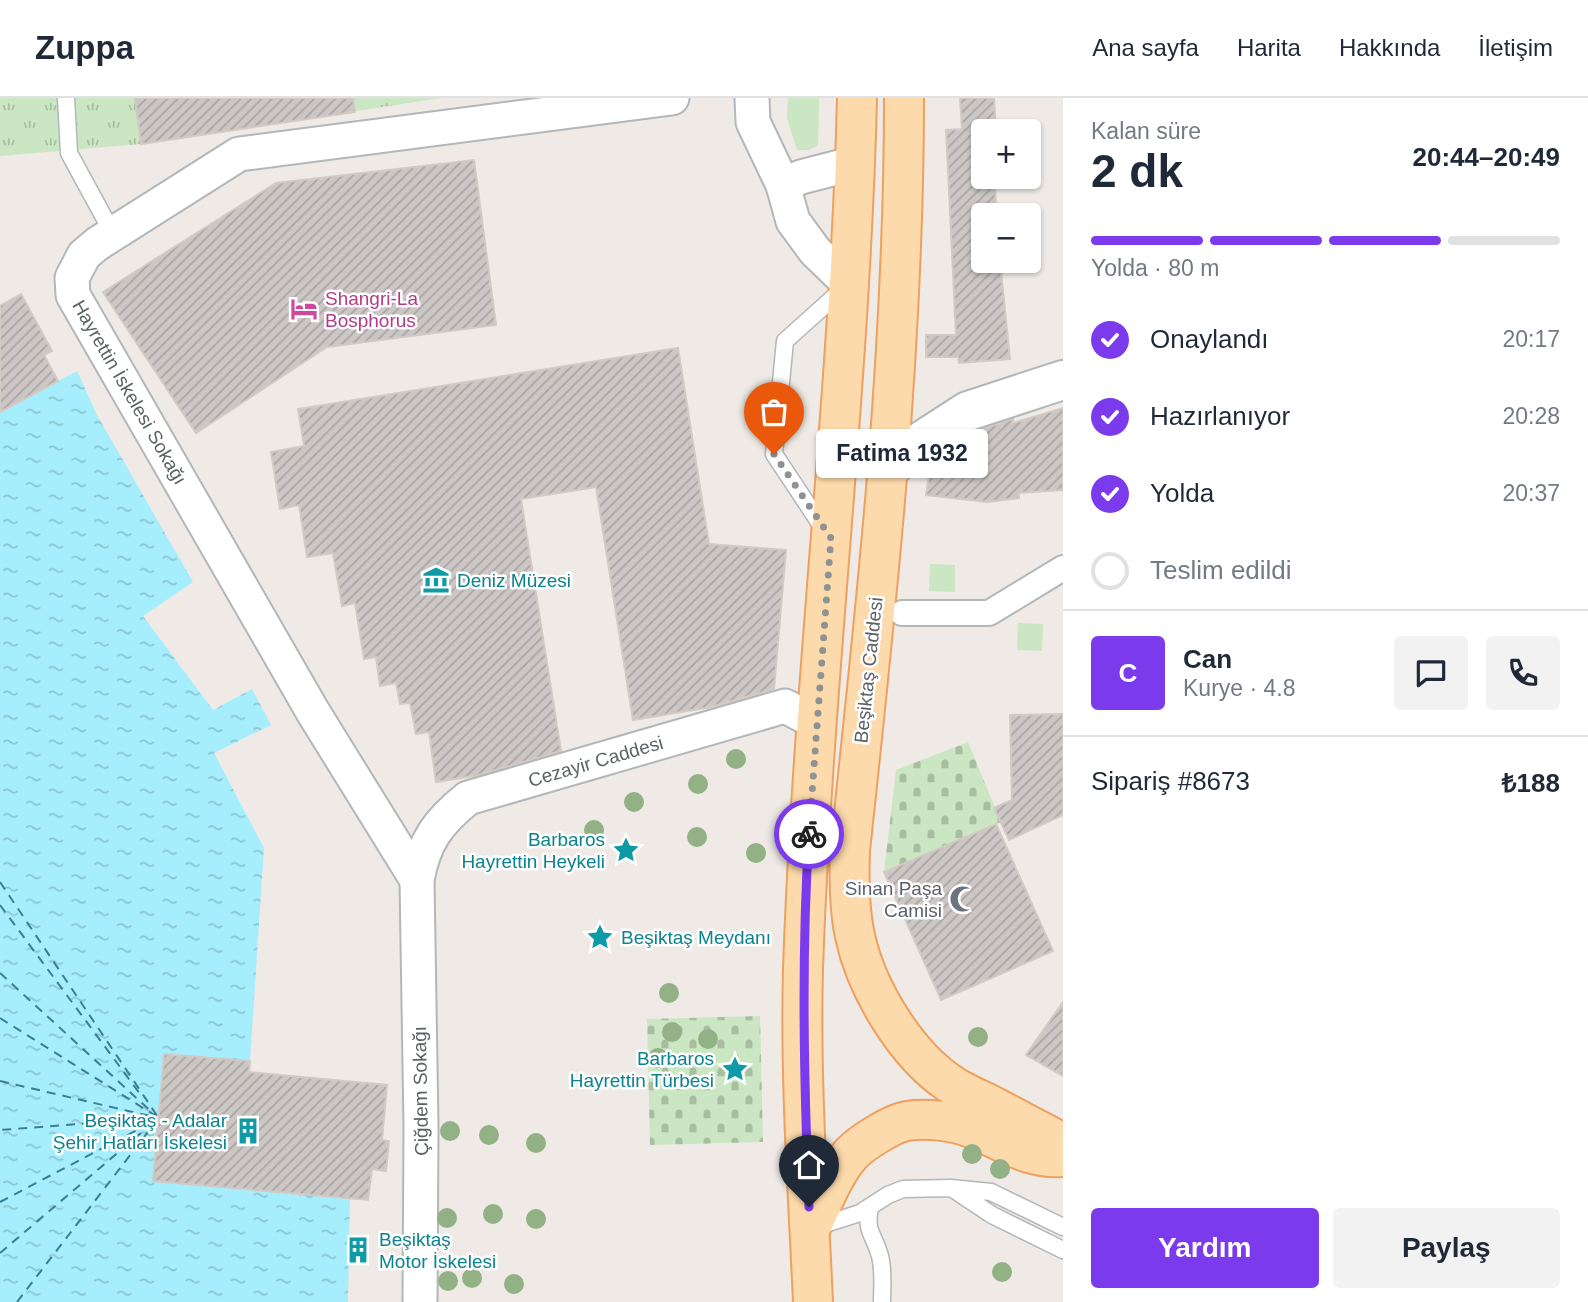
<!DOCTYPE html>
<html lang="tr">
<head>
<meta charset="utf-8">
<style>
	body { margin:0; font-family:Helvetica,sans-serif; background:#f2f2f3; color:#1f2937; height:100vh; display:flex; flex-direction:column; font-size:26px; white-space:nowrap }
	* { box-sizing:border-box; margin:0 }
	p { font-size:23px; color:#747a83 }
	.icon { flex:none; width:38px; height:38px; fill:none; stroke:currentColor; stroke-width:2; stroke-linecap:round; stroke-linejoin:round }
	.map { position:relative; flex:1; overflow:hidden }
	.sheet { display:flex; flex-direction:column; background:#fff; width:525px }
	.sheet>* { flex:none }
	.controls { position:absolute; left:971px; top:21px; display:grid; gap:14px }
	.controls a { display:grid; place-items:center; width:70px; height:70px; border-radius:7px; background:#fff; box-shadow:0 2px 5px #0004; font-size:35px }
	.pin { position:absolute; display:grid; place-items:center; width:60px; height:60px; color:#fff; margin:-72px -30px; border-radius:50% 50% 50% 0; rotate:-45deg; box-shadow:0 0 7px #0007 }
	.pin .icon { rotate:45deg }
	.courier { position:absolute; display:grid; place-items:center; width:70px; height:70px; margin:-35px; border:5px solid #7c3aed; border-radius:50%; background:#fff; color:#222; box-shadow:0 2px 9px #0007 }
	.bubble { position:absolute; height:49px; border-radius:7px; background:#fff; box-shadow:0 2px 5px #0004; font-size:23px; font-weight:700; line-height:49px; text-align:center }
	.summary em { font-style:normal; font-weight:700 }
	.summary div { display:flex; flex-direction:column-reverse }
	.summary { display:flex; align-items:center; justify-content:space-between; height:119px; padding:0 28px }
	h1 { font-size:46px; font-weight:700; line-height:52px }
	.bar { display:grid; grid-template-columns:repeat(4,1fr); gap:10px 7px; align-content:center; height:84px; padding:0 28px }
	.bar i { height:9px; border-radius:5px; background:#e0e1e3 }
	.bar .current { background:#7c3aed }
	.bar p { grid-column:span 4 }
	.line { display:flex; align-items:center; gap:18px; padding:0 28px; border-top:2px solid #e0e1e3 }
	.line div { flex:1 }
	.round { display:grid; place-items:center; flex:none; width:74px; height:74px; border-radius:7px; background:#f2f2f3 }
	ol { padding:0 28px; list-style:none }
	li { display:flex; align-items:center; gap:21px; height:77px }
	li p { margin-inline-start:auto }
	li .icon { padding:7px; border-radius:50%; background:#7c3aed; color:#fff; stroke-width:4 }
	li:last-child { color:#747a83 }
	li i { width:38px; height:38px; border:4px solid #e0e1e3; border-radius:50% }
	.action { display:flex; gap:14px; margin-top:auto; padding:14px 28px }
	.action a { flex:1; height:80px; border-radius:7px; background:#7c3aed; color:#fff; font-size:28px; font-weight:700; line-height:80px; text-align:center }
	.action a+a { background:#f2f2f3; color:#1f2937 }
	header { display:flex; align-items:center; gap:42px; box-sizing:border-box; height:98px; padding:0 35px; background:#fff; border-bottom:2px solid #e0e1e3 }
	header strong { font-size:33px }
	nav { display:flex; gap:38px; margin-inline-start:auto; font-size:24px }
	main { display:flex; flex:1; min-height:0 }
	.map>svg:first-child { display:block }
</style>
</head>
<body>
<header>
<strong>Zuppa</strong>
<nav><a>Ana sayfa</a><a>Harita</a><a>Hakkında</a><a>İletişim</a></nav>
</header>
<main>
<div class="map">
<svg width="1063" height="1204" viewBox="0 0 1063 1204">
	<defs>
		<pattern id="cemetery-stones" width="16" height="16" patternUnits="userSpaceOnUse" patternTransform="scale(1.75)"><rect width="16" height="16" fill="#cbe6c2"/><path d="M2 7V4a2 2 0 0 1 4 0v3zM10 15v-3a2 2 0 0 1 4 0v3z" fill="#a8bea1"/></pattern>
		<pattern id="park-tufts" width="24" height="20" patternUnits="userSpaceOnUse" patternTransform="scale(1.75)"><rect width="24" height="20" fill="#cbe6c2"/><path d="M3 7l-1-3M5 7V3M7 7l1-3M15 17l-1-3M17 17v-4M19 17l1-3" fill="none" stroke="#a8bea1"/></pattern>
		<pattern id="water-ripples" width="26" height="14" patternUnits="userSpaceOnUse" patternTransform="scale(1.75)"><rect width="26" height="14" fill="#a6eefd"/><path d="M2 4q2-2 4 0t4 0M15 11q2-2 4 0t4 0" fill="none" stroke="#8ac4d0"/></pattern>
		<pattern id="building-hatch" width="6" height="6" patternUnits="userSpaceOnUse" patternTransform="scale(1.75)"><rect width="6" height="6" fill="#ccc7c4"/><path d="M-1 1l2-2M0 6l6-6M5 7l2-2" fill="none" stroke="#a9a5a3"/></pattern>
	</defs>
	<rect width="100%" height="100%" fill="#efeae5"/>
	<path fill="#cbe6c2" d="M788,0H819L818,47L809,52H797L787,20Z
		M930,466L955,467V494L929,493Z
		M1018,525L1043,526L1042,553L1017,552Z"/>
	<path fill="url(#cemetery-stones)" d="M968,644L1001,724L884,774L896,672Z
		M760,918L763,1044L650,1047L647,921Z"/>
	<path fill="url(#park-tufts)" d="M0,0H441L141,46L0,58Z"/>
	<path fill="url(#water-ripples)" d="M77,273L97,317L193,484L143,518L213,612L252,591L271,627L214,655L264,750L250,963L164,956L350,1100L348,1204H0V314Z"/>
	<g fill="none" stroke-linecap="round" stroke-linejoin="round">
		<path stroke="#3a7e95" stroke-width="2" stroke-dasharray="9 7" stroke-linecap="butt" d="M0,784L158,1019
			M0,807L143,1000
			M0,875L155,1017
			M0,920L159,1020L0,1032
			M0,983L154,1019
			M0,1104L158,1021
			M0,1155L155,1023
			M17,1204L158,1021"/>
	</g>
	<path fill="url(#building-hatch)" stroke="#d3cac3" stroke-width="2" d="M135,0H353L355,14L141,46Z
		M960,0H994L996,33H984V79H994L997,117H984V163H1000L1010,261L959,265L958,259H926V237H956L946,32L962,31Z
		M474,62L496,227L327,249L196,335L103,194L276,85Z
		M21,196L52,253L44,257L58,283L0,314V208Z
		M678,250L709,446L786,452L774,591L711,609L633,622L596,389L521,401L561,653L479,677L436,684L429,634L416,636L410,605L400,606L396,585L380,588L376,559L364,561L355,505L342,508L333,455L307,459L299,407L280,411L271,354L304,348L298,311Z
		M1063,310V392L1019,395V400L987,404L926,397L931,364L977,333L1013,321V325Z
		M1063,616V717L1009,742L994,710L1012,702L1010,617Z
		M996,726L1053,853L941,902L884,774Z
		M1063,904V978L1026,957Z
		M164,956L250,963L249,974L387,987L382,1042L389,1043L386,1073L372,1071L368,1102L153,1083Z"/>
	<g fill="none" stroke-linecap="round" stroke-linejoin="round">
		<g stroke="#b2b7b9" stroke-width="19">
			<path id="service" d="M66,0L69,55L112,134
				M825,433L774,356L785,243L844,190
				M953,1091L992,1117L1063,1152
				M870,1109C865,1136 874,1135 880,1158C884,1173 882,1189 882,1204
				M816,1129L860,1115L888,1097L903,1091L951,1090L991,1094L1063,1129"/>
		</g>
		<g stroke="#b2b7b9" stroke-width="28">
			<path id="pedestrian" d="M902,515H989L1063,470"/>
		</g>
		<g stroke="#b2b7b9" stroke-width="37">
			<g id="minor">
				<path d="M752,0L753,24L783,87L793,123L815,153L849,186"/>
				<path d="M783,87L801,79L855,65"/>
				<path d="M417,782L313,614L73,197L72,180L84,157L97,146L239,56L672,0"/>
				<path id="s1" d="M420,1204L421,1029L417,782C424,743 438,724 468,700L785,608L817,625"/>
			</g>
		</g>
		<g stroke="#b2b7b9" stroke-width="42">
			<path id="tertiary" d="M888,372L920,344L968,313L1063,282"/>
		</g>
		<g stroke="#efa05e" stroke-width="42">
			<path id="primary" d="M904,0C904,252 877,503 850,752C849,780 849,811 855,838C866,890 905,955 949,985C960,993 974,999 987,1005C1012,1018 1038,1032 1063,1045
				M812,1127C824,1103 834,1075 851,1056C861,1045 893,1025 907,1023C927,1020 953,1023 971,1030C1002,1042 1028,1062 1063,1059
				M813,1204C808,1093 800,982 803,871C813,580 850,291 857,0"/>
		</g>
		<use href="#service" stroke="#fff" stroke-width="16"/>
		<use href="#pedestrian" stroke="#fff" stroke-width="24"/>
		<use href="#minor" stroke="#fff" stroke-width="33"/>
		<use href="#tertiary" stroke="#fff" stroke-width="38"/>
		<use href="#primary" stroke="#fddaab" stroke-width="38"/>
	</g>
	<g fill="#92b185">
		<circle cx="736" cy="661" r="10"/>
		<circle cx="698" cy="686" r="10"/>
		<circle cx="634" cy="704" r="10"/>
		<circle cx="594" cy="732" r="10"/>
		<circle cx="697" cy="739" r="10"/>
		<circle cx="756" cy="755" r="10"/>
		<circle cx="669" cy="895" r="10"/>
		<circle cx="672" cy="934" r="10"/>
		<circle cx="978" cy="939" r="10"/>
		<circle cx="708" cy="941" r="10"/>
		<circle cx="658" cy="960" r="10"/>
		<circle cx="450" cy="1033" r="10"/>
		<circle cx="489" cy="1037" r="10"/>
		<circle cx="536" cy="1045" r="10"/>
		<circle cx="972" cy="1056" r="10"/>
		<circle cx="1000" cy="1071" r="10"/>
		<circle cx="493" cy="1116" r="10"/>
		<circle cx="447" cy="1120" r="10"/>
		<circle cx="536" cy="1121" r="10"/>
		<circle cx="1002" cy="1174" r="10"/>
		<circle cx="472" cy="1180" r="10"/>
		<circle cx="448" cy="1183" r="10"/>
		<circle cx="514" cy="1186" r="10"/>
	</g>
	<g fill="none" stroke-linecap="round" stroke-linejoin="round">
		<path stroke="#8f9292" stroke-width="7" stroke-dasharray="0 12.6" d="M774,356L831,440L809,736"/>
		<path stroke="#7c3aed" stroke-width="9" d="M809,1109C804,984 801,860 809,736"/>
	</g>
	<defs>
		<g id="hotel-bare" transform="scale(2.1)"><path d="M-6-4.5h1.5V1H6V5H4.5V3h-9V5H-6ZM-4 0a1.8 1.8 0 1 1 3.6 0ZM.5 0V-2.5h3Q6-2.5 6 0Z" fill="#d1479c" stroke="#fff" stroke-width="2.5" paint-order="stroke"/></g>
		<g id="museum-bare" transform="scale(2.1)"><path d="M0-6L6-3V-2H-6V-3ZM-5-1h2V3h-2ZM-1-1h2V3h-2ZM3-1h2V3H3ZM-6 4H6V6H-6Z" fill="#0f9aa8" stroke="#fff" stroke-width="2.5" paint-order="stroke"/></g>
		<g id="sight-bare" transform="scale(2.1)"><path d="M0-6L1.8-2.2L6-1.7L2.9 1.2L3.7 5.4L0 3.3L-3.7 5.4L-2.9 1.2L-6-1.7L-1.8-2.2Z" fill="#0f9aa8" stroke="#fff" stroke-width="2.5" paint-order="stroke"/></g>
		<g id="mosque-bare" transform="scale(2.1)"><path d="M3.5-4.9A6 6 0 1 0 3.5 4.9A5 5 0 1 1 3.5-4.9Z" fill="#6b7280" stroke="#fff" stroke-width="2.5" paint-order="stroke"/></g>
		<g id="building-bare" transform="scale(2.1)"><path d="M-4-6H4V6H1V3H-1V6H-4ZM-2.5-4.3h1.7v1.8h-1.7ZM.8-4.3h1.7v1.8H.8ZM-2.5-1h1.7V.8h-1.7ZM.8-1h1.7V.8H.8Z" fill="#0f9aa8" stroke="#fff" stroke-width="2.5" paint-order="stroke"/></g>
	</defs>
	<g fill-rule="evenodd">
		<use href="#hotel-bare" x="304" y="211"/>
		<use href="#museum-bare" x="436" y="482"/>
		<use href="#sight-bare" x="626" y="752"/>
		<use href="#mosque-bare" x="963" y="801"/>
		<use href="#sight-bare" x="600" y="839"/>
		<use href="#sight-bare" x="735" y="971"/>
		<use href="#building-bare" x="248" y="1033"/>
		<use href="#building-bare" x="358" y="1152"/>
	</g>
	<g text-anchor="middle" stroke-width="5" stroke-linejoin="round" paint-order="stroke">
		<g font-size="19" fill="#b23c85" stroke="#fff" text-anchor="start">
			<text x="325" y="207">Shangri-La<tspan x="325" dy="22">Bosphorus</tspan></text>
		</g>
		<g font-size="19" fill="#5c6265" stroke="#fff">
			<text transform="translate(130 294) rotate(60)" y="7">Hayrettin İskelesi Sokağı</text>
			<text transform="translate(868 572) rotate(-84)" y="7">Beşiktaş Caddesi</text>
			<text dy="7" stroke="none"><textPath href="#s1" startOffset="654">Cezayir Caddesi</textPath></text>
			<text transform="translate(420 993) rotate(-91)" y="7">Çiğdem Sokağı</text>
		</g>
		<g font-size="19" fill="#0d838f" stroke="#fff" text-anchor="start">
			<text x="457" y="489">Deniz Müzesi</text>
			<text x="605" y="748" text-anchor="end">Barbaros<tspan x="605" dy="22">Hayrettin Heykeli</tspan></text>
			<text x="621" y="846">Beşiktaş Meydanı</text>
			<text x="714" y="967" text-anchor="end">Barbaros<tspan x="714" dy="22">Hayrettin Türbesi</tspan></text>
			<text x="227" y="1029" text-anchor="end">Beşiktaş - Adalar<tspan x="227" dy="22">Şehir Hatları İskelesi</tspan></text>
			<text x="379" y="1148">Beşiktaş<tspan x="379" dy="22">Motor İskelesi</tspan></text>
		</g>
		<g font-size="19" fill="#5b616d" stroke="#fff" text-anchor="end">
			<text x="942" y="797">Sinan Paşa<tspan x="942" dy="22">Camisi</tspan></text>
		</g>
	</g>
</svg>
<div class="controls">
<a>+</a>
<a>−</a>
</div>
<div class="pin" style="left:774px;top:356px;background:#ea580c"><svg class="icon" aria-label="bag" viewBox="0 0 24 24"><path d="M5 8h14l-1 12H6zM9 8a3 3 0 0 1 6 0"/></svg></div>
<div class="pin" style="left:809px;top:1109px;background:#1f2937"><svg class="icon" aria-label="home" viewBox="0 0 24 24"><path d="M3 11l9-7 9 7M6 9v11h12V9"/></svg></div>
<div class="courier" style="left:809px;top:736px"><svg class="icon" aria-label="bike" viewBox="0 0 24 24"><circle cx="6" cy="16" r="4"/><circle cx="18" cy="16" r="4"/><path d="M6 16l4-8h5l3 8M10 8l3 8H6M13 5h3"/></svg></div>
<div class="bubble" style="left:816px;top:331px;width:172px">Fatima 1932</div>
</div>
<section class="sheet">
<div class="summary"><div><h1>2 dk</h1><p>Kalan süre</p></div><em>20:44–20:49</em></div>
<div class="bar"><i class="current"></i><i class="current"></i><i class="current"></i><i></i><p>Yolda · 80 m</p></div>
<ol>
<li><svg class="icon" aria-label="check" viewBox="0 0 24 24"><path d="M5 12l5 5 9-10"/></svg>Onaylandı<p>20:17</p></li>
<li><svg class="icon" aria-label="check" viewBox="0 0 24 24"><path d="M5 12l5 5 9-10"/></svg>Hazırlanıyor<p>20:28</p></li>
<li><svg class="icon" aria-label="check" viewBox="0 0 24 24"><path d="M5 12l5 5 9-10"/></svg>Yolda<p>20:37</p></li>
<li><i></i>Teslim edildi</li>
</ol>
<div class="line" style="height:126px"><b class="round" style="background:#7c3aed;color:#fff">C</b><div><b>Can</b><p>Kurye · 4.8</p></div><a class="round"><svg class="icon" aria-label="chat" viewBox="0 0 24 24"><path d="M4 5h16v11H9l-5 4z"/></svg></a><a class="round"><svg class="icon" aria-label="phone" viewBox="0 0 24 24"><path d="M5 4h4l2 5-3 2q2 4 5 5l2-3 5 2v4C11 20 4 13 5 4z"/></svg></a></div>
<div class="line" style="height:91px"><div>Sipariş #8673</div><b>₺188</b></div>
<div class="action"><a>Yardım</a><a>Paylaş</a></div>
</section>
</main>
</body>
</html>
